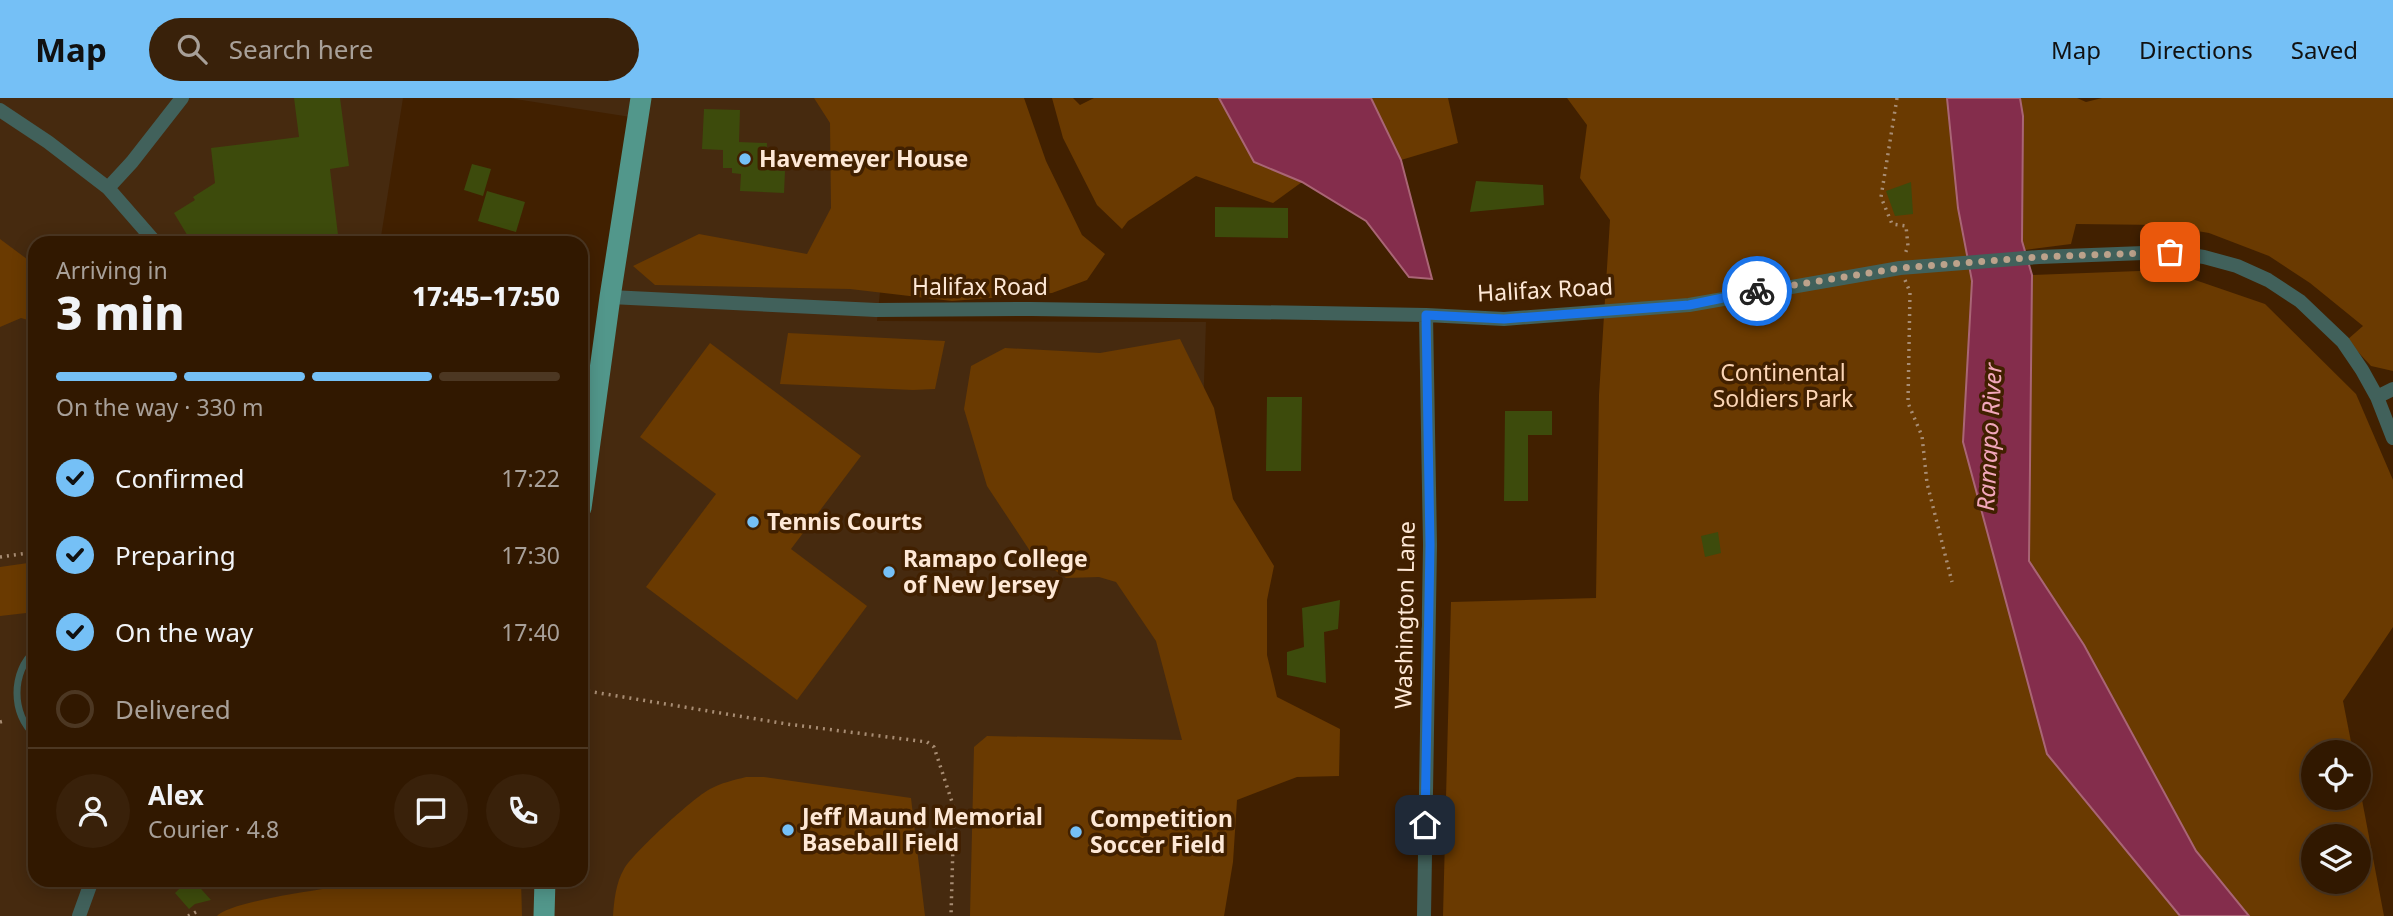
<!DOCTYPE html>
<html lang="en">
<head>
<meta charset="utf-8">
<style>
	body { margin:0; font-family:"Noto Sans",sans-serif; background:#39210a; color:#f1f3f6; height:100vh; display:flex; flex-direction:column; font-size:26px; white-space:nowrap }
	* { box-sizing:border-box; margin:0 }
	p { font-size:23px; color:#a8a099 }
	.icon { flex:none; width:38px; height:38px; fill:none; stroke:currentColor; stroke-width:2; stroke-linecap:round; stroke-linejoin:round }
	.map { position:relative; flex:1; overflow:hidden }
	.drawer { position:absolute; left:28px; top:138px; width:560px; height:651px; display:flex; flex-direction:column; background:#311800; border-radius:21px; box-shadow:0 4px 18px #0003,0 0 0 2px #4c3722 }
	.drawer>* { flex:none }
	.fabs { position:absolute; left:2301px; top:642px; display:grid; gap:14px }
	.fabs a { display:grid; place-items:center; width:70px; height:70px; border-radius:50%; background:#311800; box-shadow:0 4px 18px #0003,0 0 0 2px #4c3722; font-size:35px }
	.pin { position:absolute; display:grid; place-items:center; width:60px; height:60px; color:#fff; margin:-30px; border-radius:14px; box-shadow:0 4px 10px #0006 }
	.courier { position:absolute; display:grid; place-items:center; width:70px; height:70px; margin:-35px; border:5px solid #1a73e8; border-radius:50%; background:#fff; color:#222; box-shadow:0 2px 9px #0007 }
	.head em { font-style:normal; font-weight:800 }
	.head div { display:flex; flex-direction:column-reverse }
	.head { display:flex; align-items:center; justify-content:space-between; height:119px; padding:0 28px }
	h1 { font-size:46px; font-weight:800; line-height:52px }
	.bar { display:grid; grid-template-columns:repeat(4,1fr); gap:10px 7px; align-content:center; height:84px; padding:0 28px }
	.bar i { height:9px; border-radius:5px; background:#4c3722 }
	.bar .on { background:#75c0f6 }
	.bar p { grid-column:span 4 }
	.line { display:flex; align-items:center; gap:18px; padding:0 28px; border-top:2px solid #4c3722 }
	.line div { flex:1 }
	.round { display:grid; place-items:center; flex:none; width:74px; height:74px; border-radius:37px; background:#39210a }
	ol { padding:0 28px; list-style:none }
	li { display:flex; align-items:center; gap:21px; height:77px }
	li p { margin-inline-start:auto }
	li .icon { padding:7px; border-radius:50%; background:#75c0f6; color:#111; stroke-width:4 }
	li:last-child { color:#a8a099 }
	li i { width:38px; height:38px; border:4px solid #4c3722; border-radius:50% }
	header { display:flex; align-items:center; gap:42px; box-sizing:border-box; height:98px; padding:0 35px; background:#75c0f6; color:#111 }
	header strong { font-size:33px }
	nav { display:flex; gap:38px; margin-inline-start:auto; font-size:24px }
	.search { width:490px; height:63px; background:#39210a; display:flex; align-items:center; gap:18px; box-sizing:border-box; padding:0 24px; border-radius:38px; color:#a8a099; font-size:26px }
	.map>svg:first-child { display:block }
</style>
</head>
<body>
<header>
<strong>Map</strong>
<div class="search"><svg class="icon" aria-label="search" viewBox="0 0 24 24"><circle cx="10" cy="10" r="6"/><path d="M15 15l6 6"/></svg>Search here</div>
<nav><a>Map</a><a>Directions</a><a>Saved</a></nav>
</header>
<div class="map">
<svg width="2393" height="818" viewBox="0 0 2393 818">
	<rect width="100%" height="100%" fill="#412000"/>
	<path fill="#462a0f" d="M0,0H403L380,145H35V782H581V286L597,288L637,20L509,0H900L877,223L1206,224L1186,818H0Z"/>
	<path fill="#6a3a01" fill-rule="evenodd" d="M814,0H1024L1046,63L1082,137L1105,156L1087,182L1052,195L952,203L850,191L655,187L633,168L699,136L807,156L831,110L830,25Z
		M1052,0H1073L1080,7L1094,0H1219L1254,64L1302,84L1273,105L1196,78L1128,123L1122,131L1097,107L1063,40Z
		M1371,0H1448L1458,45L1401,62Z
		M1567,0H1947L1958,110L1972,183L1963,344L2047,655L2180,818H1443L1451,504L1596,500L1599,297L1610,122L1580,80L1587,27Z
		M2020,0H2077L2086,4L2102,0H2393V273L2371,268L2347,242L2363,228L2310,185L2269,158L2209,135L2162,127L2076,126L2071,146L2025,152L2022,143L2023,18Z
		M0,141L35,167V224L21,220L0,229Z
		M2166,172L2265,206L2356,296L2393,382V529L2343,603L2353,654H2314V700H2359V686L2384,818H2249L2196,753L2084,547L2029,463L2032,177ZM2314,738H2359V784H2314Z
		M788,235L945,243L935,291L913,292L780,286Z
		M1180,241L1214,310L1233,401L1274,468L1267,502V557L1277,599L1340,631L1339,678L1297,679L1237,702L1233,764L1224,818H970L974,649L987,638L1182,642L1156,543L1116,484L1099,479L1066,480L1032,456L987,388L964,311L971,268L1005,250L1100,255Z
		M710,245L861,358L791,451L867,508L797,602L646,489L716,396L640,339Z
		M35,464V514L0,518V469Z
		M746,679H764L911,700L925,818H613C614,803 616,784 624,771C633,755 693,700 710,691C721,685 734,682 746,679Z
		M393,782H521L522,818H217C232,801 363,785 393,782Z"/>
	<path fill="#842d4c" stroke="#a96575" stroke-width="2" d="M1219,0H1371L1401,62L1432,181L1409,179L1366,123L1302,84L1254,64Z
		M1947,0H2020L2023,18L2022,143L2032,177L2029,463L2084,547L2196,753L2249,818H2180L2047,656L1963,344L1972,183L1958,110Z"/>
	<path fill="#3d4b0c" d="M294,0H340L349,68L330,71L339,145H192L174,115L195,102L193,99L215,85L211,50L299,39Z
		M704,11L740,12L739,44L767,45L766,72L785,73L784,95L740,93L741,76L732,75V70H723V52L702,51Z
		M472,66L491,71L483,98L464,92Z
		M1476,83L1543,87L1544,107L1470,114Z
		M1911,84L1913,116L1895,118L1886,93Z
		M487,93L525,104L516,134L478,123Z
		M1215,109L1288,110V140L1215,139Z
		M1267,299H1302L1301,373H1266Z
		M1505,313H1552V337H1528V403H1504Z
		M1718,434L1721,455L1705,459L1701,438Z
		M1340,502L1338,531L1324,534L1326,585L1287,577V554L1304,549L1302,510Z
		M182,782H193L211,802L195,806L189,811L175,795L180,790Z"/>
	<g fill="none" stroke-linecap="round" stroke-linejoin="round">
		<path stroke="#a88d74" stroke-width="3.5" stroke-dasharray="2 5" stroke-linecap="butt" d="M1897,0L1881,99L1892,126L1906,128L1908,148L1905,156
			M1905,182L1910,194L1908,305L1922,338L1927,385L1952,484
			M0,459L35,454
			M581,592L787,626L927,644L934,649L954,710L951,818
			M0,624L4,623
			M188,818L198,813"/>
		<path stroke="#41615b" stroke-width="7" d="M35,553C11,573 11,617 35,637"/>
		<path stroke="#41615b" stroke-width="14" d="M0,12L48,44L108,90L156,145
			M108,90L132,64L182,0
			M610,199L876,212L1031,211L1315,215L1426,217L1504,221L1689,207L1900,170L2039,159L2170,154L2204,159L2237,168L2268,182L2300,203L2343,244L2362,272L2377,299L2393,340
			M2377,299L2393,291
			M79,818L92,782
			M1424,818L1430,447L1426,217"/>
		<path stroke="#52978b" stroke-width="21" d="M581,410L610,199L641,0
			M544,818L545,782"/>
	</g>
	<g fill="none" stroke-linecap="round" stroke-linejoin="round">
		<path stroke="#bca28b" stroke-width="7" stroke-dasharray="0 12.6" d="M1757,193L1900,170L2039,159L2170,154"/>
		<path stroke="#1a73e8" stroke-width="9" d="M1425,727L1430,447L1426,217L1504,221L1689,207L1757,193"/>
	</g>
	<g fill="#75c0f6" stroke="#412000" stroke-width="2.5">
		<circle cx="745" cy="61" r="7"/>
		<circle cx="753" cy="424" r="7"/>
		<circle cx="889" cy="474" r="7"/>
		<circle cx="788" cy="732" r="7"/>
		<circle cx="1076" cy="734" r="7"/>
	</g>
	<g text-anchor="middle" stroke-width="7" stroke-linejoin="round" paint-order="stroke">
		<g font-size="23" font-weight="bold" fill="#fee8d6" stroke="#412000" text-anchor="start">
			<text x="759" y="69">Havemeyer House</text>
			<text x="767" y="432">Tennis Courts</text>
			<text x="903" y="469">Ramapo College<tspan x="903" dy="26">of New Jersey</tspan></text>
			<text x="802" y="727">Jeff Maund Memorial<tspan x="802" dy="26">Baseball Field</tspan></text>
			<text x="1090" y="729">Competition<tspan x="1090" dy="26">Soccer Field</tspan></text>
		</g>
		<g font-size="23" fill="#fee8d6" stroke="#412000">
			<text x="980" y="197">Halifax Road</text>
			<text transform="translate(1545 192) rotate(-3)" y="8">Halifax Road</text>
			<text transform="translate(1405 517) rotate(-89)" y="8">Washington Lane</text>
		</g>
		<g font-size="23" fill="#fcd5b5" stroke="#412000">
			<text x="1783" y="283">Continental<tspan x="1783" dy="26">Soldiers Park</tspan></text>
		</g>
		<g font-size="24" font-style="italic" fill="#f2a7bb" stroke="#412000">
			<text transform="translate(1990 339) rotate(-87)" y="8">Ramapo River</text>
		</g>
	</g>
</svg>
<div class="fabs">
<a><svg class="icon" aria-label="locate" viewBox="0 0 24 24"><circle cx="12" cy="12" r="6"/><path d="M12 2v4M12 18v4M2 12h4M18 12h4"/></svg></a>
<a><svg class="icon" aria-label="layers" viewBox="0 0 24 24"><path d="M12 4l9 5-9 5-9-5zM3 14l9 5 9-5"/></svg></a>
</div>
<div class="pin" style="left:2170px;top:154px;background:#ea580c"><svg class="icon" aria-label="bag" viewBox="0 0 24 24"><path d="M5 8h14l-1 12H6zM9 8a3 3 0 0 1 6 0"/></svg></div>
<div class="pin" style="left:1425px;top:727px;background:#1f2937"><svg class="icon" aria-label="home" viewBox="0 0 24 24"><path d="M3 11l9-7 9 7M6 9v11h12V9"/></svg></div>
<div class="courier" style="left:1757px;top:193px"><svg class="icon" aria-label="bike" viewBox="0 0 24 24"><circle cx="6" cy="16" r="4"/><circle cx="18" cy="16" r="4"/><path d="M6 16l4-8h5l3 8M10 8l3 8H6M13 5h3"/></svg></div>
<section class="drawer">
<div class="head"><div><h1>3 min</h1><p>Arriving in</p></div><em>17:45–17:50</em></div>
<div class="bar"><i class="on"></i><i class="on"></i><i class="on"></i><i></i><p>On the way · 330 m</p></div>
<ol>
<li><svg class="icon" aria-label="check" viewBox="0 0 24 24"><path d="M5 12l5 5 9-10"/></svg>Confirmed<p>17:22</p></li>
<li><svg class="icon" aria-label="check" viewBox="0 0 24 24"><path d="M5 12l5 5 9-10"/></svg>Preparing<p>17:30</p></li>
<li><svg class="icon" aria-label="check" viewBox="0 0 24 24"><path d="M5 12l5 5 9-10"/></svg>On the way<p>17:40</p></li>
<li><i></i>Delivered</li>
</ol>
<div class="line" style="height:126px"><a class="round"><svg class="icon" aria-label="person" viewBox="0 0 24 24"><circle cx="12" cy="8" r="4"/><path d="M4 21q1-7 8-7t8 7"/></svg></a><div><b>Alex</b><p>Courier · 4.8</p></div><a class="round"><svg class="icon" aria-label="chat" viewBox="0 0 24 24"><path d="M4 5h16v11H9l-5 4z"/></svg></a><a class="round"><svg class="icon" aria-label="phone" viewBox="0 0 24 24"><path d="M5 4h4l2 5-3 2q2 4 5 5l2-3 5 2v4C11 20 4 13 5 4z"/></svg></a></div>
</section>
</div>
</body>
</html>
